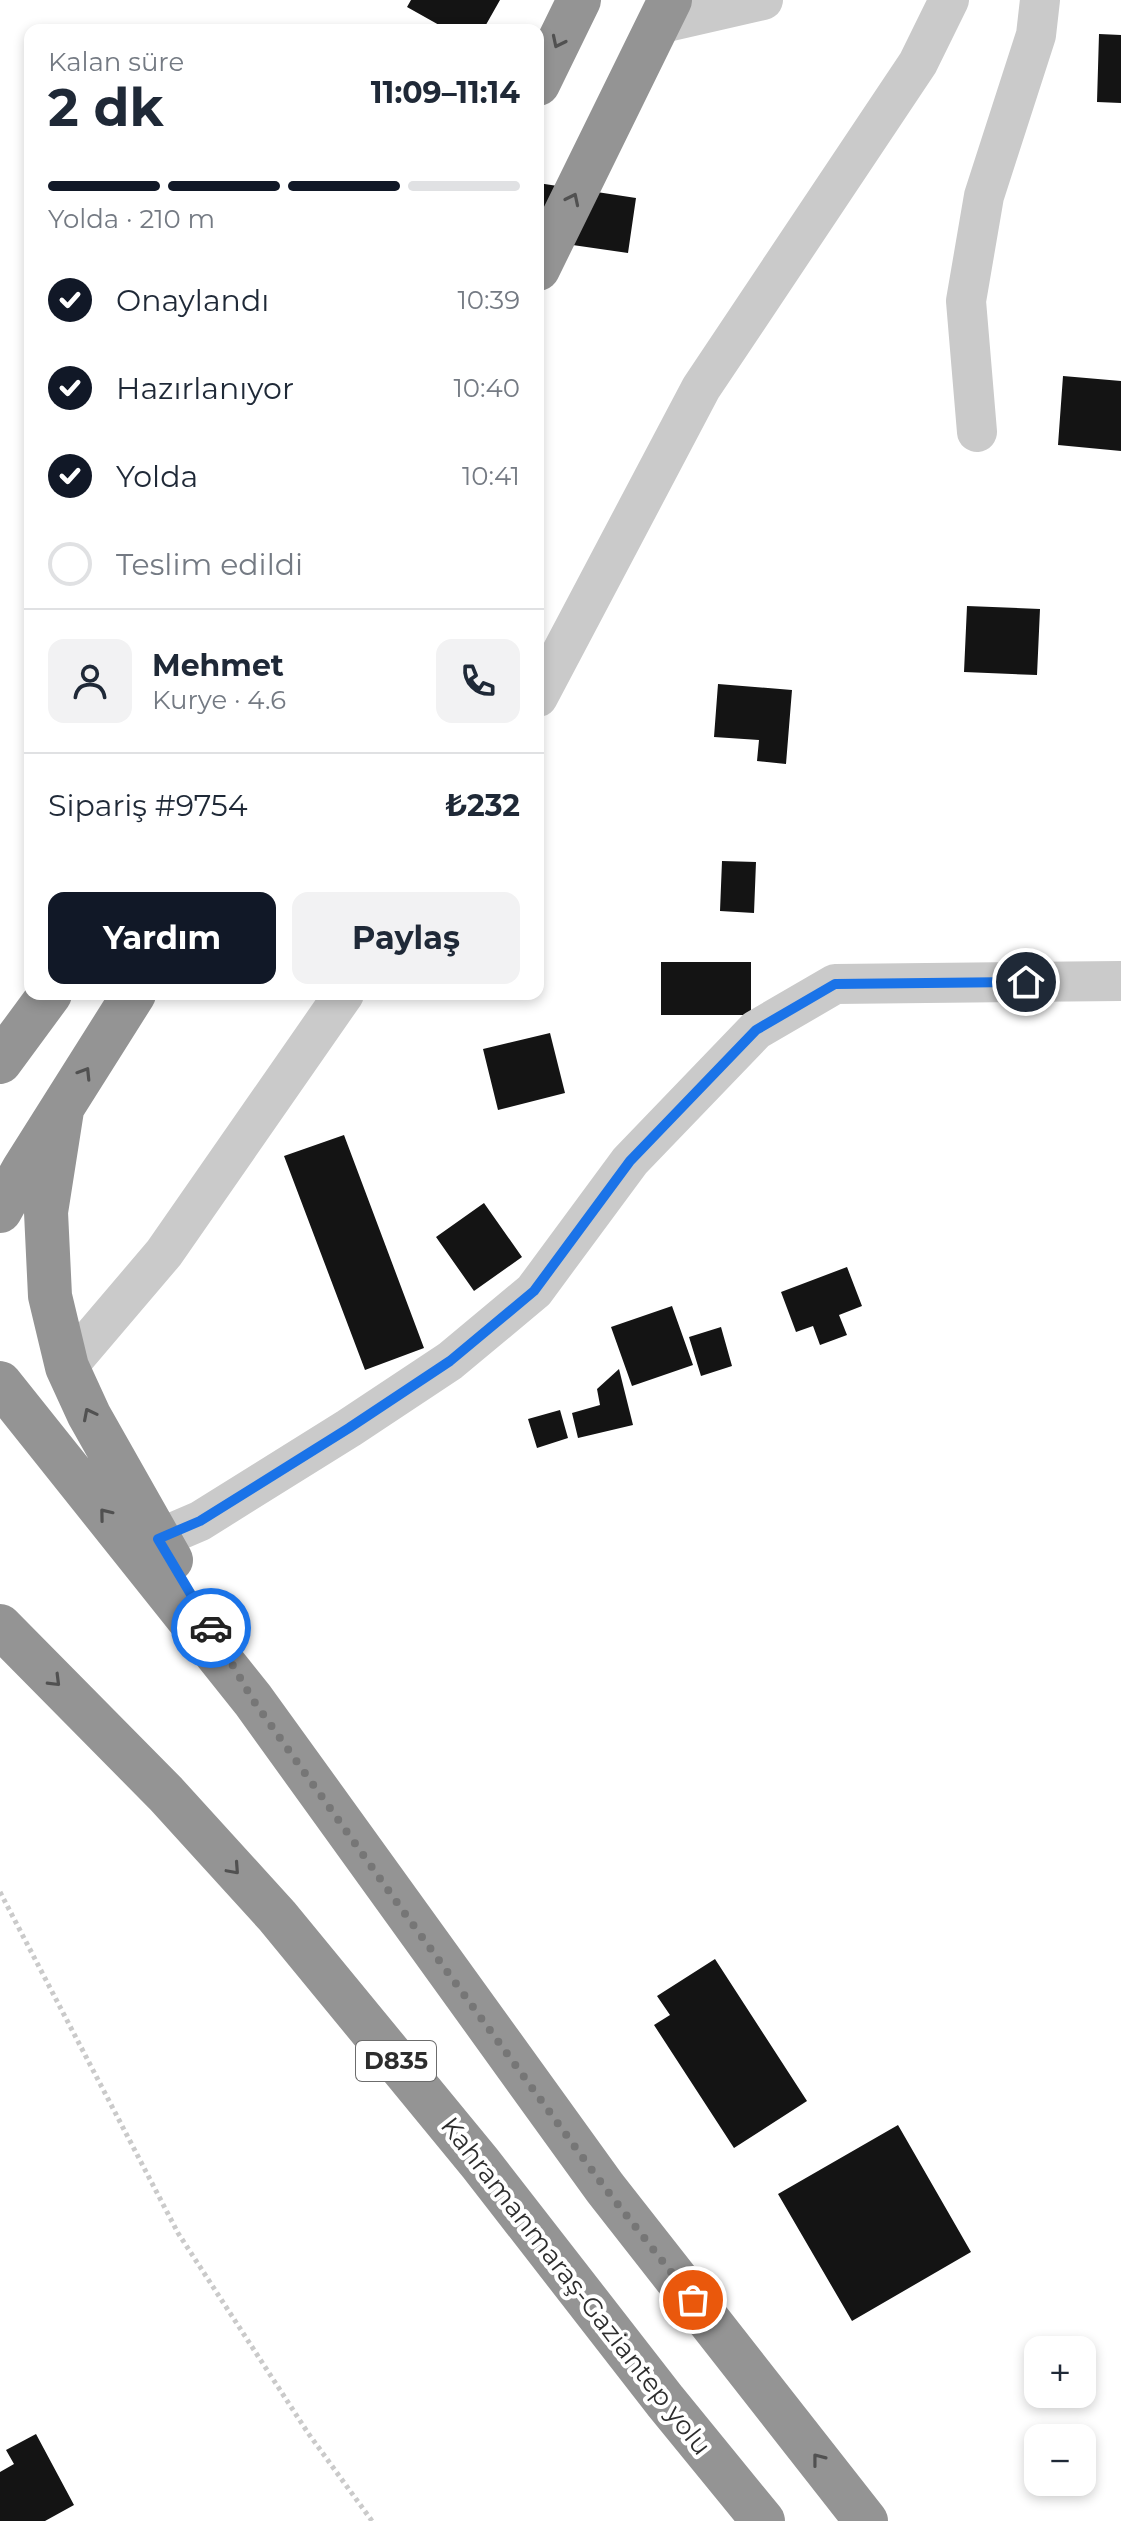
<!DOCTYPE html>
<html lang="tr">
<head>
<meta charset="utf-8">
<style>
	body { margin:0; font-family:Montserrat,sans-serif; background:#f2f2f3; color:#1f2937; height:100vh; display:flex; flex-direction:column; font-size:30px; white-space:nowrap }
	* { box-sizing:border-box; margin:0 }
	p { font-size:26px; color:#747a83 }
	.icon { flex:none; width:44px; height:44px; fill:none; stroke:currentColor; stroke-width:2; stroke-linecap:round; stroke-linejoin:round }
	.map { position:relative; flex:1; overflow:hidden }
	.details { position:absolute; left:24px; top:24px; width:520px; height:976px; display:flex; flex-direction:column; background:#fff; border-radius:16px; box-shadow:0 4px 12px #0003 }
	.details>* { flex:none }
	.controls { position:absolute; left:1024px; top:2336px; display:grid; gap:16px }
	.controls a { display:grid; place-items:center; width:72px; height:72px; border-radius:16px; background:#fff; box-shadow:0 4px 12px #0003; font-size:40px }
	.pin { position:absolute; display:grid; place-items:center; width:68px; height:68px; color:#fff; margin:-34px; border:4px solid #fff; border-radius:50%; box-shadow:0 2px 8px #0007 }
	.courier { position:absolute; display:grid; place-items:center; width:80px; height:80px; margin:-40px; border:6px solid #1a73e8; border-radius:50%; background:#fff; color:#222; box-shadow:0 2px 10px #0007 }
	.summary em { font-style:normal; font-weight:700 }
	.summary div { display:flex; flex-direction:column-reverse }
	.summary { display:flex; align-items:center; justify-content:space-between; height:136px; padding:0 24px }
	h1 { font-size:52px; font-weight:700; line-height:60px }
	.bar { display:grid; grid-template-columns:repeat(4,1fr); gap:12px 8px; align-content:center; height:96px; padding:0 24px }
	.bar i { height:10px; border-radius:6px; background:#e0e1e3 }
	.bar .active { background:#111827 }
	.bar p { grid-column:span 4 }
	.line { display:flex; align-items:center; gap:20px; padding:0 24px; border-top:2px solid #e0e1e3 }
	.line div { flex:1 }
	.round { display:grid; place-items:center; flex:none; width:84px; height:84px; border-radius:16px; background:#f2f2f3 }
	ol { padding:0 24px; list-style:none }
	li { display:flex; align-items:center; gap:24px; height:88px }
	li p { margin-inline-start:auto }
	li .icon { padding:8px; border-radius:50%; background:#111827; color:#fff; stroke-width:4 }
	li:last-child { color:#747a83 }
	li i { width:44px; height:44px; border:4px solid #e0e1e3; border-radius:50% }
	.button { display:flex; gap:16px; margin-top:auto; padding:16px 24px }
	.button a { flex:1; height:92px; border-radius:16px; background:#111827; color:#fff; font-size:32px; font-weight:700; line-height:92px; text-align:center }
	.button a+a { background:#f2f2f3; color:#1f2937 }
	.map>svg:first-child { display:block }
</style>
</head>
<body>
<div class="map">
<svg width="1121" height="2521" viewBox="0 0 1121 2521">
	<rect width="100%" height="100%" fill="#fff"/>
	<path fill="#141414" d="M411,0H500L483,30H448L407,7Z
		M1099,34L1121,35V103L1097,102Z
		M538,183L636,198L628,253L538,240Z
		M1063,376L1121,381V451L1058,445Z
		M967,606L1040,609L1037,675L964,672Z
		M718,684L792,690L786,764L757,761L759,740L714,737Z
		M722,861L756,862L754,913L720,911Z
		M661,962H751V1015H661Z
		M550,1033L565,1093L498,1110L483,1049Z
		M344,1135L424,1348L365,1370L284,1156Z
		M484,1203L522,1257L474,1291L436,1237Z
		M847,1267L862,1306L839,1315L847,1335L820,1345L813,1326L796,1332L781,1292Z
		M672,1306L693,1365L632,1386L611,1327Z
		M721,1327L732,1366L701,1376L689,1337Z
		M619,1369L633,1425L578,1438L572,1413L600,1405L597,1389Z
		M560,1410L568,1438L537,1448L528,1419Z
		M715,1959L807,2101L734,2148L654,2025L670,2015L657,1996Z
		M898,2125L971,2252L852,2321L778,2194Z
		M36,2434L74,2505L45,2521H0V2472L14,2464L6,2450Z"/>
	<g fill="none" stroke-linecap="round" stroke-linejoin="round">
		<path stroke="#cacaca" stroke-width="5" stroke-dasharray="4 4" stroke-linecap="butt" d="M0,1892L178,2233L308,2433L372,2521"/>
		<path stroke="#cacaca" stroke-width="40" d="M658,24L763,0
			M977,432L966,301L984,196L1036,35L1040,0
			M538,697L701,388L918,63L949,0
			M67,1367L164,1253L344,994
			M158,1539L200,1521L349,1428L450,1361L534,1291L630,1161L756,1030L835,984L1121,981"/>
		<path stroke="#949494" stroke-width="44" d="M538,84L579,0
			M538,269L670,0
			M0,1062L50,994
			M62,1110L46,1212L50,1296L67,1367L89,1415L171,1560
			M0,1211L23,1170L134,994
			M0,1383L253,1700L605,2188L866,2521
			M0,1626L166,1794L277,1916L480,2163L665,2401L763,2521"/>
	</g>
	<defs><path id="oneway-chevron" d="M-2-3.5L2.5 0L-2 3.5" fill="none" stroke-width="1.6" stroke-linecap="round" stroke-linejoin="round" transform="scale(2)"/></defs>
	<g stroke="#515151">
		<use href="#oneway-chevron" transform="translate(558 42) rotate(116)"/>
		<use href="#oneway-chevron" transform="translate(573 199) rotate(-64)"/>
		<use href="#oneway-chevron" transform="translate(85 1073) rotate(-58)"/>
		<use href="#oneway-chevron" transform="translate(89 1414) rotate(-117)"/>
		<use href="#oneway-chevron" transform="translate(105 1514) rotate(-129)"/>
		<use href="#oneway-chevron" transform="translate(55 1681) rotate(45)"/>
		<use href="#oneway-chevron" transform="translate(234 1869) rotate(48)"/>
		<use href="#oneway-chevron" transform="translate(818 2459) rotate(-128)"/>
	</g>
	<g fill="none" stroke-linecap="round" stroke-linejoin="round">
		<path stroke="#767676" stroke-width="8" stroke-dasharray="0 14.4" d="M211,1628L253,1700L403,1911L605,2188L693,2300"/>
		<path stroke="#1a73e8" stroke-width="10" d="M211,1628L158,1539L200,1521L349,1428L450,1361L534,1291L630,1161L756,1030L835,984L1026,982"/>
	</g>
	<g text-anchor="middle" stroke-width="8" stroke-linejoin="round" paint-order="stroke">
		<rect fill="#fff" stroke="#6c6c6c" stroke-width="2" x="356" y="2041" width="80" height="40" rx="6"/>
		<g font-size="24" font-weight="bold" fill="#2d2d2d">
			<text x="396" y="2069">D835</text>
		</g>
		<g font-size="26" fill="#2d2d2d" stroke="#fff">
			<text transform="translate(576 2286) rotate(52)" y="9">Kahramanmaraş-Gaziantep yolu</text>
		</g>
	</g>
</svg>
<div class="controls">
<a>+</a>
<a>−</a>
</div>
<div class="pin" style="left:693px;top:2300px;background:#ea580c"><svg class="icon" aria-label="bag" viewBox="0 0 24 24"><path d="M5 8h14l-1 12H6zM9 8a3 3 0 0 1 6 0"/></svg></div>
<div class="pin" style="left:1026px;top:982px;background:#1f2937"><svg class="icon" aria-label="home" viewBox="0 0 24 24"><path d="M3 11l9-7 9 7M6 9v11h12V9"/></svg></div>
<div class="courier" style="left:211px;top:1628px"><svg class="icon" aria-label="car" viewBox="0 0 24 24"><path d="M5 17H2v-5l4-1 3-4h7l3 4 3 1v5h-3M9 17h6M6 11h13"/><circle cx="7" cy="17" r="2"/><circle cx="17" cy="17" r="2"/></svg></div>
<section class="details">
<div class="summary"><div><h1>2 dk</h1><p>Kalan süre</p></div><em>11:09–11:14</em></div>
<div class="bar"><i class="active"></i><i class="active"></i><i class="active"></i><i></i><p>Yolda · 210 m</p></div>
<ol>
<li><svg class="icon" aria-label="check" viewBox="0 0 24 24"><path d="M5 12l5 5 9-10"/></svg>Onaylandı<p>10:39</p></li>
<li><svg class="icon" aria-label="check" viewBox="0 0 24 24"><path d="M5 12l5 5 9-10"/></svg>Hazırlanıyor<p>10:40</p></li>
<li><svg class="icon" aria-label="check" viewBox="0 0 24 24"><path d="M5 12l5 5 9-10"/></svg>Yolda<p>10:41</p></li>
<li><i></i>Teslim edildi</li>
</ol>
<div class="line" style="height:144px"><a class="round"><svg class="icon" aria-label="person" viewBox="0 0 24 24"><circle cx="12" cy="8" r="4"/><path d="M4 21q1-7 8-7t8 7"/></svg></a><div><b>Mehmet</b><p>Kurye · 4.6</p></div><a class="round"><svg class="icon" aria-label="phone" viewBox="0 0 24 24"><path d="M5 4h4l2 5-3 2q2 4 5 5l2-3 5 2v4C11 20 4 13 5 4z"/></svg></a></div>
<div class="line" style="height:104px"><div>Sipariş #9754</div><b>₺232</b></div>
<div class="button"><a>Yardım</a><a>Paylaş</a></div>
</section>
</div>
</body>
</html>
